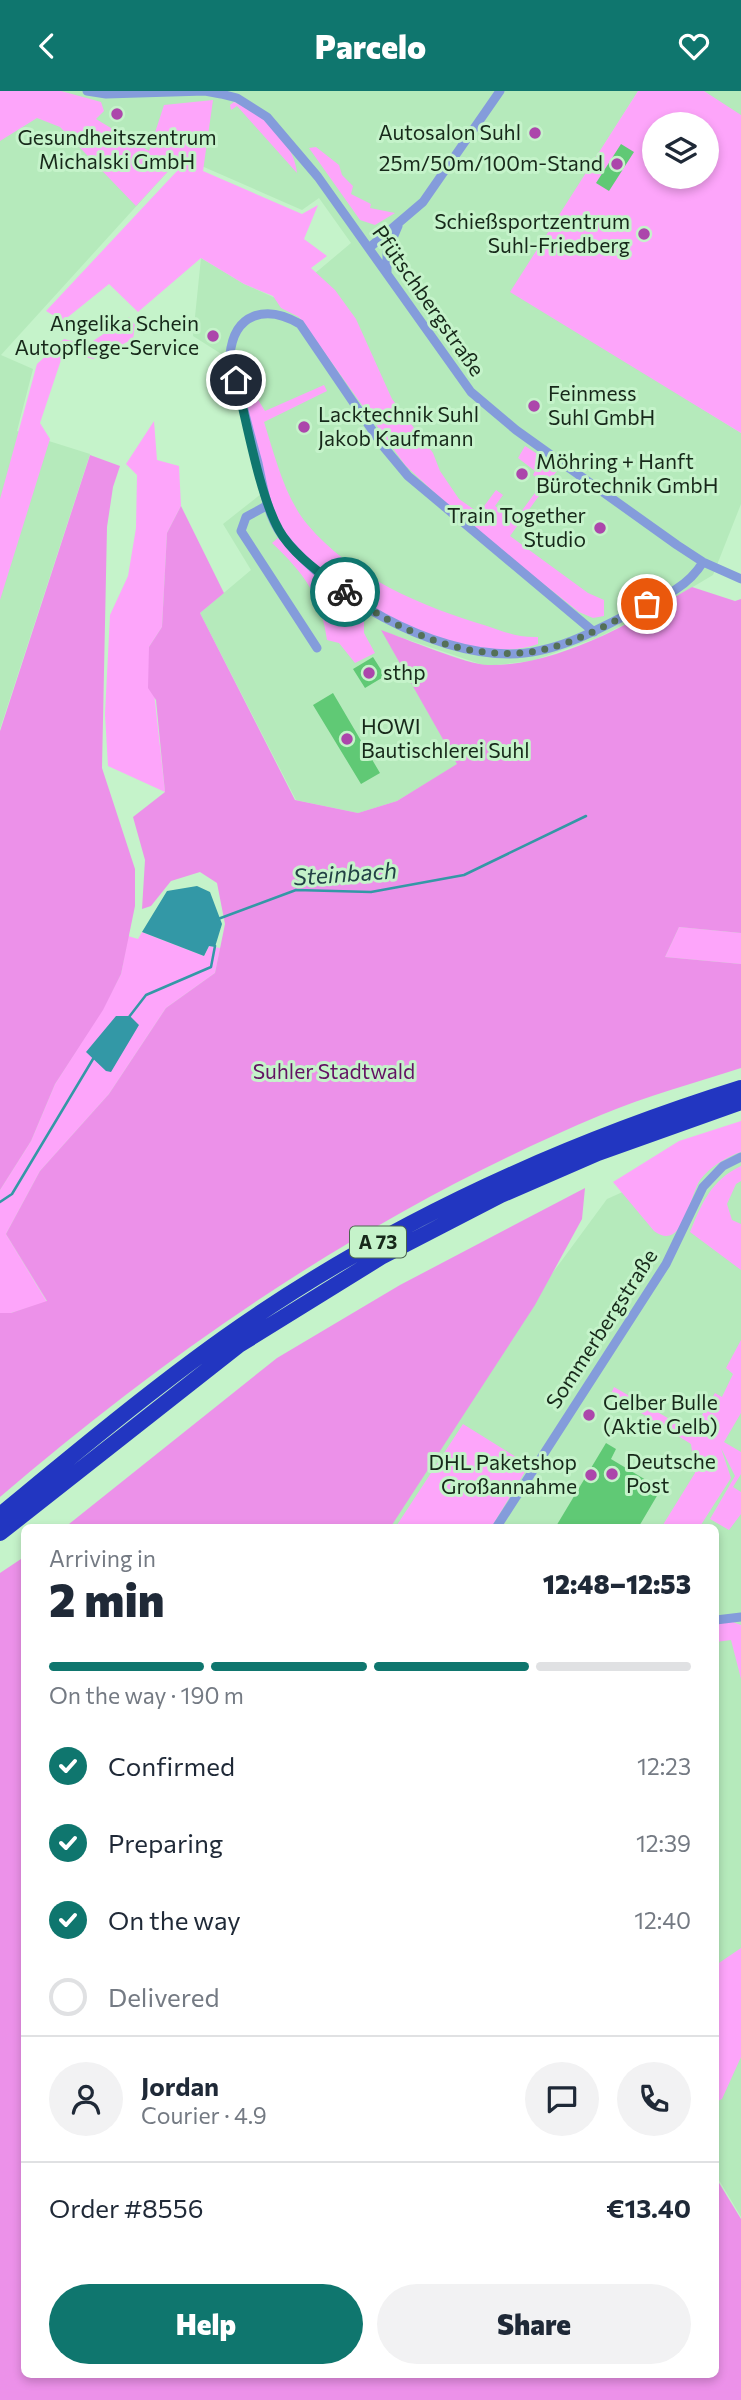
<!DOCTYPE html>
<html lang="en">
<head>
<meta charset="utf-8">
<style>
	body { margin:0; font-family:Commissioner,sans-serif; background:#f2f2f3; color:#1f2937; height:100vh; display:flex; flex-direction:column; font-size:26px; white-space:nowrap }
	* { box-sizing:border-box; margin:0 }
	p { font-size:23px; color:#747a83 }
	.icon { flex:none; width:38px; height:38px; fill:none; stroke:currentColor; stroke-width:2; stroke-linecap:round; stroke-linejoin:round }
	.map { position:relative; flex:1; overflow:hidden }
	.sheet { position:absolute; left:21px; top:1433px; width:698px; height:854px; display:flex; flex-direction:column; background:#fff; border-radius:10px; box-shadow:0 4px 10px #0003 }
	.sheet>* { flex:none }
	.fabs { position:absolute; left:642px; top:21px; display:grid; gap:14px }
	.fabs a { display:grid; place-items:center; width:77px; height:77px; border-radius:50%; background:#fff; box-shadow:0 4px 10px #0003; font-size:35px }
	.pin { position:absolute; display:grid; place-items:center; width:60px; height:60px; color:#fff; margin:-30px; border:4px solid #fff; border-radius:50%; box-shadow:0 2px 7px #0007 }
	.courier { position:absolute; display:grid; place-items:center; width:70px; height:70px; margin:-35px; border:5px solid #0f766e; border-radius:50%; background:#fff; color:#222; box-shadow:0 2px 9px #0007 }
	.head em { font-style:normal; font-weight:800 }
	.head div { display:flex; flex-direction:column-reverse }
	.head { display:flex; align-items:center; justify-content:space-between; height:119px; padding:0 28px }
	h1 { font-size:46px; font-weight:800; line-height:52px }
	.bar { display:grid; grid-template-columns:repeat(4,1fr); gap:10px 7px; align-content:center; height:84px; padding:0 28px }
	.bar i { height:9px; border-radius:5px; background:#e0e1e3 }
	.bar .selected { background:#0f766e }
	.bar p { grid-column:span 4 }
	.line { display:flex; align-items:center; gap:18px; padding:0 28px; border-top:2px solid #e0e1e3 }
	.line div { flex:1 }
	.round { display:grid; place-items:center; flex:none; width:74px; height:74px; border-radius:37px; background:#f2f2f3 }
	ol { padding:0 28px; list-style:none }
	li { display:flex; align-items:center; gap:21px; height:77px }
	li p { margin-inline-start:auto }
	li .icon { padding:7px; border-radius:50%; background:#0f766e; color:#fff; stroke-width:4 }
	li:last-child { color:#747a83 }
	li i { width:38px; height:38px; border:4px solid #e0e1e3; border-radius:50% }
	.button { display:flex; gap:14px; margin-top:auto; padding:14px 28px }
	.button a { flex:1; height:80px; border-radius:42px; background:#0f766e; color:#fff; font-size:28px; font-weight:800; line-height:80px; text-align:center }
	.button a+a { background:#f2f2f3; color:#1f2937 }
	header { display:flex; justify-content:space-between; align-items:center; height:91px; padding:0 28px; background:#0f766e; color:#fff; font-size:32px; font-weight:800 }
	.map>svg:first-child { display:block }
</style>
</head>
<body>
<header><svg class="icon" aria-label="back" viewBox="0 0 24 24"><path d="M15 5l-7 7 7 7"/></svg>Parcelo<svg class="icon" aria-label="heart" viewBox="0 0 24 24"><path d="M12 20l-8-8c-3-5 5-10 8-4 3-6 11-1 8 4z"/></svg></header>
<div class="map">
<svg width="741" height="2309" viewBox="0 0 741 2309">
	<rect width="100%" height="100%" fill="#c5f3ca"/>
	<path fill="#b5eabb" d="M0,0H638L512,200L741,342V413L713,484L659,516L597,547L532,570L486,575L382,540L458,673L397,710L358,722L296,709L200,522L251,479L223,433L266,399L234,271L193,245L201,167L244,193L282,210L351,152L319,107L302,119L181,66L1,264L33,278L17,340L90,363L0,638Z
		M703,0H741V25Z
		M741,1048V2126L716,2084V1437H381L470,1294L607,1108Z"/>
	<path fill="#fda5fa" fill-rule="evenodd" d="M0,0H61L101,11L104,20L96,28L149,60L164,14L213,9L203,80L302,123L318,114L304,148L327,165L311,177L335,199L356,228L392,308L433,362L440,380L459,408L479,422L496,399L503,404L495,415L515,429L543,391L533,384L535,380L518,367L525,355L559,377L510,445L588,502L604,509V525L593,527L579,521L470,435L405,374L299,226L281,217L273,205L244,193L201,167L138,221L109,193L63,230L46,220L177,80L172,76L136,115L60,36L37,27L0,50Z
		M638,0H704L741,24V342L510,201ZM654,33H707V86H654Z
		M234,11C262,23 294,50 297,82L237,15L231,19L230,14Z
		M316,56L339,74L342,84L353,95L351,103L371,113L370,117L395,122L375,134L360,129L309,57Z
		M129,226L135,234L133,248L93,268L64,260L40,332L50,348L0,509V408L37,273L64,248L87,254Z
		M237,275L265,320L324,294L327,300L264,331C275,365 284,405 307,433C351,486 423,516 487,535C504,541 520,547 538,546V553C491,570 417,545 375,519C359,509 344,495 329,483C311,469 290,456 280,435C260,393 249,322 237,275Z
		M154,330L157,369L179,375L181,415L167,442L162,536L149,556L165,701L108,675L105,623L110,524L128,485L136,437L137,384L126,373Z
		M278,447L298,469L364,523V542L375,562L355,572L339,552L327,549C321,505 304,482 272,452Z
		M679,836L741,842V873L665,866Z
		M142,841L204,865L209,855L220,857L215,882L166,917L109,1003L40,1080L6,1143L47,1211L11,1222H0V1099L31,1050L55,993L102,919L121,883L128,845L138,848Z
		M741,1030V1061C726,1066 710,1076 700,1089C689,1106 683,1162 654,1140L613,1091L679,1050Z
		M741,1075V1090L736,1093L727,1113L732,1129L741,1133V1179L690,1141C702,1112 711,1089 741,1075Z
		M741,1249V1322L724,1351L741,1361V1383L733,1396L741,1401V1423L729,1439L710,1428L735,1385L721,1357L731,1387L699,1437H661L695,1382L691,1353L620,1309L609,1308L614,1296L692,1341L715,1302L722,1306L733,1283L726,1277Z
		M463,1333L529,1374L491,1437H395Z
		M730,1530L741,1534V1588L731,1549L716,1551V1533Z
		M741,1857V1966L722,2008L716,2011V1874Z"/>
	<path fill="#ec91e9" d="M90,364L120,375L113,396L107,436L102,677L135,778V815L121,883L103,919L55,993L31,1050L0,1099V640Z
		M181,415L224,502L200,522L295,709L358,722L397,710L457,673L381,539C404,547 468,574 488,574C556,576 635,530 692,496L735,510L741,508V842L679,836L665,866L741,873V977C695,992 646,1005 601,1024C377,1118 183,1249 0,1406V1222H11L47,1210L6,1143L40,1080L109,1003L166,917L215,882L225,833L217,792L200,781L171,790L151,815L142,818L145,769L133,726L165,701L156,609L148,597L149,556L162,536L167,442Z
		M585,1097L582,1128L535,1214L390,1437H64L277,1267L400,1194Z
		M24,1466V2284H716V2087L741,2128V2309H0V1482Z"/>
	<path fill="#3398a6" d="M197,795L210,801L222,833L215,856L209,855L204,865L142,841L167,800Z
		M116,925H130L139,934L111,981L106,980L86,961Z"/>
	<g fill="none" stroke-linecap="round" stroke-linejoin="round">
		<path stroke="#3398a6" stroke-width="2.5" d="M218,828L296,799L371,801L464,784L586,725
			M129,926L146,904L211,876L215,855
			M0,1111L12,1103L93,968"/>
	</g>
	<path fill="#60c975" d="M621,53L634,61L609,100L596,92Z
		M373,566L385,585L365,597L353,578Z
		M333,602L380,682L361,693L313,614Z
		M606,1352L616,1358L611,1368L661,1398L638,1437H555Z"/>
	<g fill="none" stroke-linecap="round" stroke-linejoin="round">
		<path stroke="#849cdb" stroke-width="9" d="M87,0L106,3L205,0L221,3L237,7L267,26L318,86L471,301L516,339L677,454L703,471L741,488
			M369,157L423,111L500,0
			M387,182V161L398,135
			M268,414L246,426L241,440L317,557
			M594,541L408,385L383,355L300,233C266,213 234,222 230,264C239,300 248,336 258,372C263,395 267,423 281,443C329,506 431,563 510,563C552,563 594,541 630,522C657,509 687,498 703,471
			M496,1437L666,1173L703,1096L723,1075L741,1066
			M716,1529L741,1526"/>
		<path stroke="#2236c1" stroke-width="16" d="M0,1424C73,1364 147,1302 224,1247C380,1136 559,1054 741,997
			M0,1442L239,1254L381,1166L501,1104L598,1062L741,1011"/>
	</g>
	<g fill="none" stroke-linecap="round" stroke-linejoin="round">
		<path stroke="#547058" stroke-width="7" stroke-dasharray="0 12.6" d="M345,501C401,543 479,576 550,557C584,548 616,529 647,513"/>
		<path stroke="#0f766e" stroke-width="9" d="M236,289C247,331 259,403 279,439C292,463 323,484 345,501"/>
	</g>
	<g fill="#ac46ab" stroke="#c5f3ca" stroke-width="2.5">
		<circle cx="117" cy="23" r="7"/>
		<circle cx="535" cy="42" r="7"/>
		<circle cx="617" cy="73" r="7"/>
		<circle cx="644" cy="143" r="7"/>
		<circle cx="213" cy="245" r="7"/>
		<circle cx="534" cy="315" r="7"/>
		<circle cx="304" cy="336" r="7"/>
		<circle cx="522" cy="383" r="7"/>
		<circle cx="600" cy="437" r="7"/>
		<circle cx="369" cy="582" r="7"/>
		<circle cx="347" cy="648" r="7"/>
		<circle cx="589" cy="1324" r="7"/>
		<circle cx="612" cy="1383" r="7"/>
		<circle cx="591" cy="1384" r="7"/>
	</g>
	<g text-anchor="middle" stroke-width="6" stroke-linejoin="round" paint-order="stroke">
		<rect fill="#c5f3ca" stroke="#4b664f" stroke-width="2" x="350" y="1135.5" width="56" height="31" rx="5"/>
		<g font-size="19" font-weight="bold" fill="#17291a">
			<text x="378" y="1158">A 73</text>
		</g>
		<g font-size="21" fill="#17291a" stroke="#c5f3ca" text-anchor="start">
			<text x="521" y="49" text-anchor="end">Autosalon Suhl</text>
			<text x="117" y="54" text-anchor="middle">Gesundheitszentrum<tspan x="117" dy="24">Michalski GmbH</tspan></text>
			<text x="603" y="80" text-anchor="end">25m/50m/100m-Stand</text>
			<text x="630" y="138" text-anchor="end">Schießsportzentrum<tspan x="630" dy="24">Suhl-Friedberg</tspan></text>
			<text x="199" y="240" text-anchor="end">Angelika Schein<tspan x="199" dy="24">Autopflege-Service</tspan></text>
			<text x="548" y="310">Feinmess<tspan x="548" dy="24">Suhl GmbH</tspan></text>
			<text x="318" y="331">Lacktechnik Suhl<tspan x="318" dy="24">Jakob Kaufmann</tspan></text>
			<text x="536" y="378">Möhring + Hanft<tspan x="536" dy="24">Bürotechnik GmbH</tspan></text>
			<text x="586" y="432" text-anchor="end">Train Together<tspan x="586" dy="24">Studio</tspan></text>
			<text x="383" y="589">sthp</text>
			<text x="361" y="643">HOWI<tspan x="361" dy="24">Bautischlerei Suhl</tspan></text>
			<text x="603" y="1319">Gelber Bulle<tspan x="603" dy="24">(Aktie Gelb)</tspan></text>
			<text x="626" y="1378">Deutsche<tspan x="626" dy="24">Post</tspan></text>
			<text x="577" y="1379" text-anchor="end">DHL Paketshop<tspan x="577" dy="24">Großannahme</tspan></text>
		</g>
		<g font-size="21" fill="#17291a" stroke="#c5f3ca">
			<text transform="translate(428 210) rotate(55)" y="7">Pfütschbergstraße</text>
			<text transform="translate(602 1238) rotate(-57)" y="7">Sommerbergstraße</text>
		</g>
		<g font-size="21" fill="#631263" stroke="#c5f3ca">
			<text x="334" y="988">Suhler Stadtwald</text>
		</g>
		<g font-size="23" font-style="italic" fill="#224145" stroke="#c5f3ca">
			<text transform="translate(345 783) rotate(-4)" y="8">Steinbach</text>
		</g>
	</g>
</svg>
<div class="fabs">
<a><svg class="icon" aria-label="layers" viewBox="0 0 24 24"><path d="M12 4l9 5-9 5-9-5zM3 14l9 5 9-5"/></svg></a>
</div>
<div class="pin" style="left:647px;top:513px;background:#ea580c"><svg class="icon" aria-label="bag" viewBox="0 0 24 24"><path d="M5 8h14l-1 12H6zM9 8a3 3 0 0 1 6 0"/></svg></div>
<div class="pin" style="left:236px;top:289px;background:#1f2937"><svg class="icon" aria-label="home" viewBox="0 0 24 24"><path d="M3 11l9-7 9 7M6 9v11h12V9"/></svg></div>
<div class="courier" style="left:345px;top:501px"><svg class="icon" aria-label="bike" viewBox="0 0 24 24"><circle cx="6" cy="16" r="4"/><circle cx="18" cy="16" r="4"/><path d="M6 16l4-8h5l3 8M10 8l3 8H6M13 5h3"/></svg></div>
<section class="sheet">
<div class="head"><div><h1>2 min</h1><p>Arriving in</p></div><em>12:48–12:53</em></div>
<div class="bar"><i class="selected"></i><i class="selected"></i><i class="selected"></i><i></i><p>On the way · 190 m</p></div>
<ol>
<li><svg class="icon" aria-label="check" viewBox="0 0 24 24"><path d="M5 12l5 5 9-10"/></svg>Confirmed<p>12:23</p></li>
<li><svg class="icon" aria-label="check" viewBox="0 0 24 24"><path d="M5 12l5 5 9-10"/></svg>Preparing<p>12:39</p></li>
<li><svg class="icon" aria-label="check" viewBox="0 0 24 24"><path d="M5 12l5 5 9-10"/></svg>On the way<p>12:40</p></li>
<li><i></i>Delivered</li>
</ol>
<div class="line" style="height:126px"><a class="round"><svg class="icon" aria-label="person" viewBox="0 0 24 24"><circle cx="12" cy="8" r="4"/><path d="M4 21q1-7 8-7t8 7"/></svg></a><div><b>Jordan</b><p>Courier · 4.9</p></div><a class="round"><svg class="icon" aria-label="chat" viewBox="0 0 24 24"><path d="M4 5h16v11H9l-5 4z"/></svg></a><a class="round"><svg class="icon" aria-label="phone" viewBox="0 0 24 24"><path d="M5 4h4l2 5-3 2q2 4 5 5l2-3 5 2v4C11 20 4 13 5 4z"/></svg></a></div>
<div class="line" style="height:91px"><div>Order #8556</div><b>€13.40</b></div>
<div class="button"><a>Help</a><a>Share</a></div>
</section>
</div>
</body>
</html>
